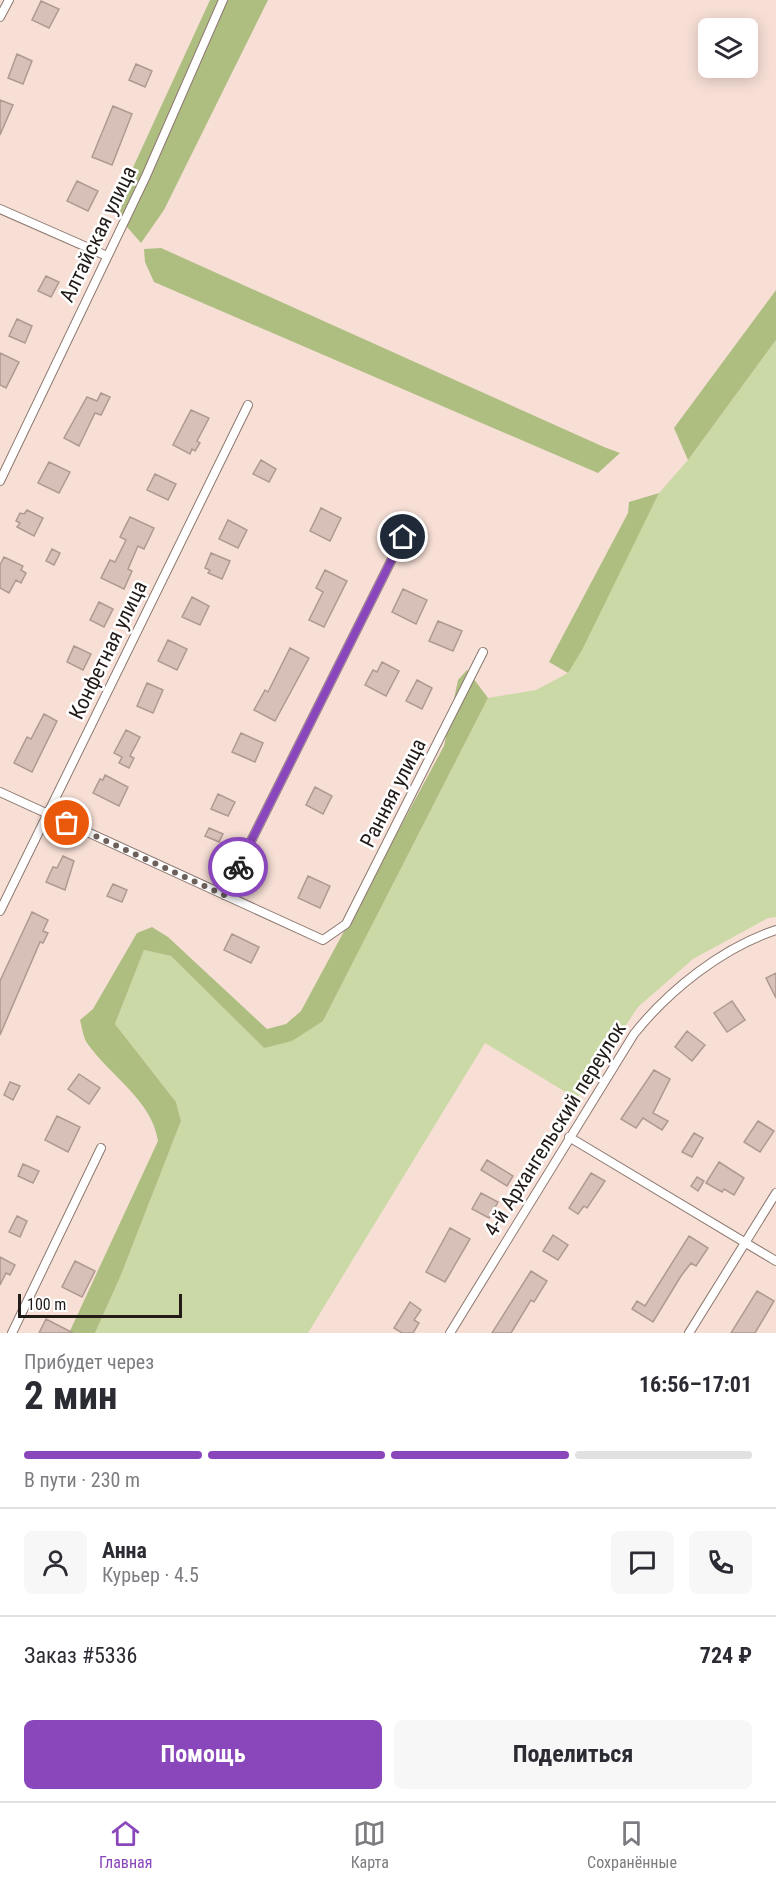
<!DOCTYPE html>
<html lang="ru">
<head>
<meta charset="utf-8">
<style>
	body { margin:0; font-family:"Roboto Condensed",sans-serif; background:#f7f7f7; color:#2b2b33; height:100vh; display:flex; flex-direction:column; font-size:22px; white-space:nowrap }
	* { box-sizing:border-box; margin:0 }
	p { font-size:20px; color:#7c7c81 }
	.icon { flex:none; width:33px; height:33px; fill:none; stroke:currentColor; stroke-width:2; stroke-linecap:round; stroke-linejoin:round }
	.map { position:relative; height:1333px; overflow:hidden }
	.sheet { display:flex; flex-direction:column; background:#fff; flex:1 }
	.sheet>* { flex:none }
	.controls { position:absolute; left:698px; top:18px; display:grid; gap:12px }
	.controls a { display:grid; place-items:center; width:60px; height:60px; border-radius:9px; background:#fff; box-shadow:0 3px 15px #0003; font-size:30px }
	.scale { position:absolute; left:18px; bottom:15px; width:164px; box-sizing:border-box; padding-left:6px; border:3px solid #231b18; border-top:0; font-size:16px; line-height:21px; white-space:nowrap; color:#231b18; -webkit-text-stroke:4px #fff; paint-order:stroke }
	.pin { position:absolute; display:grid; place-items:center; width:51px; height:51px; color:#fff; margin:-26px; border:3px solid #fff; border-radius:50%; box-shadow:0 2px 6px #0007 }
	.courier { position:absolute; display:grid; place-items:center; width:60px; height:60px; margin:-30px; border:4px solid #8a47bb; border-radius:50%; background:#fff; color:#222; box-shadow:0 2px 8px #0007 }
	.overview em { font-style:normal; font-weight:700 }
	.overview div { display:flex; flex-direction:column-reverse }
	.overview { display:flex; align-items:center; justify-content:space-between; height:102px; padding:0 24px }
	h1 { font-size:39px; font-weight:700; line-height:45px }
	.bar { display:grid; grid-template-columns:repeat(4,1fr); gap:9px 6px; align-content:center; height:72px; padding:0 24px }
	.bar i { height:8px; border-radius:4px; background:#e1e1e2 }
	.bar .current { background:#8a47bb }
	.bar p { grid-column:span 4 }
	.line { display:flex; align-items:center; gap:15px; padding:0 24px; border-top:2px solid #e1e1e2 }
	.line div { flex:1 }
	.round { display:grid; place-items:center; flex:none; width:63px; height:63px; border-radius:9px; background:#f7f7f7 }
	.action { display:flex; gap:12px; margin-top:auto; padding:12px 24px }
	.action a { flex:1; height:69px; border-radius:9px; background:#8a47bb; color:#fff; font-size:24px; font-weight:700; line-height:69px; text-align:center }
	.action a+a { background:#f7f7f7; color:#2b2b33 }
	.menu { display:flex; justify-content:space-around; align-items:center; height:84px; border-top:2px solid #e1e1e2; background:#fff; font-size:16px; color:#7c7c81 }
	.menu a { display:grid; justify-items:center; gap:3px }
	.menu .current { color:#8a47bb }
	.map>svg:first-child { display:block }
</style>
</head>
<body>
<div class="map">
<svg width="776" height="1333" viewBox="0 0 776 1333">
	<rect width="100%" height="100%" fill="#f7dfd6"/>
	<path fill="#cbd9a6" d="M776,340V917L768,918L693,959L638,1007L577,1099L485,1043L308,1333H95L121,1275L181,1121L176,1102L115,1024L144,950L171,956L264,1048L323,1021L488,698L536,690L568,673L659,493L688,460Z"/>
	<path fill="#aebe80" d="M210,0H268L164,210L141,243L113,211Z
		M161,248L604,447L620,453L598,473L154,282L145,262L144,249Z
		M776,290V340L688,460L674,428Z
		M659,493L582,650L568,673L549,662L628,513L629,502Z
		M467,670L488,698L323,1021L292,1041L264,1048L171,956L144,950L115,1024L176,1102L181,1121L121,1275L95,1333H69L158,1141C152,1100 110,1076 87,1043C83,1037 82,1027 80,1020L93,1009L137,933L152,927L168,937L267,1029L286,1024L301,1011L444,746L458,680Z"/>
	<path fill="#d7c0b7" stroke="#af9991" stroke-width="1.5" d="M41,1L59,9L49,28L32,20Z
		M17,54L32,61L23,84L8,78Z
		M136,64L152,71L145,87L129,80Z
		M0,100L13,105L0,135Z
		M113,106L132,114L112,165L92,157Z
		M77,181L98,191L88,211L67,201Z
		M46,276L59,282L51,297L38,291Z
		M17,319L32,326L25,343L9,336Z
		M0,353L19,362L6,388L0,385Z
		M101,393L110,397L101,415L95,413L79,446L64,438L87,397L97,401Z
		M191,410L209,418L197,441L200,443L195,451L192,449L190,454L173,445Z
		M261,460L276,469L269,482L253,474Z
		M49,462L70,472L59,493L38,483Z
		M155,474L176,484L168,500L147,490Z
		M321,508L341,518L330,541L310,531Z
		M27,510L43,518L34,536L17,527L20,523L16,521L20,513L24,514Z
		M130,517L154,528L144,549L138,546L128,569L132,571L124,589L101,578L110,560L115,562L126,540L120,537Z
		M228,520L247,530L238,548L219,539Z
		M52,549L60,553L54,565L46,561Z
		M211,553L230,561L222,579L208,573L210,570L205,568Z
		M4,557L23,566L21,570L26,573L21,583L16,580L9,593L0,588V565Z
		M325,570L347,581L324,627L309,620L323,592L316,588Z
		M403,589L427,600L416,624L392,612Z
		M192,597L209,606L200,625L182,617Z
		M99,602L113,609L104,627L90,620Z
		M438,621L462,631L453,651L429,641Z
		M168,640L187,649L177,670L158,661Z
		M74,646L91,654L83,670L67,662Z
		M290,648L309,658L275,721L254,710L265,690L268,692Z
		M382,662L399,671L386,696L365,685L373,670L377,672Z
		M417,680L432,688L422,709L406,701Z
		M147,683L163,690L153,713L137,706Z
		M44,714L57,721L32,772L14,763L27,737L31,739Z
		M126,730L140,737L130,756L134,758L129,768L119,763L122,757L114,753Z
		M241,733L263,743L255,762L232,752Z
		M105,775L128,787L119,806L93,793L100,779L103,780Z
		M315,787L332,796L323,814L306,805Z
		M218,794L235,802L228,816L211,809Z
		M209,828L223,834L219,842L205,836Z
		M63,856L74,861L65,890L46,882L53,867L57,868Z
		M308,876L330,886L320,908L298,898Z
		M113,884L127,890L122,902L107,896Z
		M32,912L48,920L43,931L48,933L43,943L40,942L0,1035V981Z
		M232,934L259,947L251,963L224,950Z
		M776,973V998L766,978Z
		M732,1001L745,1020L727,1032L714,1013Z
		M687,1031L705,1045L692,1061L675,1047Z
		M654,1070L670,1079L653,1113L668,1121L662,1130L643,1118L636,1128L621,1119Z
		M79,1074L100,1088L89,1104L68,1089Z
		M10,1082L20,1086L13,1100L4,1095Z
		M57,1116L80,1127L68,1152L45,1140Z
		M758,1121L774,1131L760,1152L744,1142Z
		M694,1133L703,1138L692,1157L682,1152Z
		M487,1160L513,1176L507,1186L481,1170Z
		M719,1162L744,1178L734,1195L724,1189L722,1192L706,1183Z
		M23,1164L39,1171L33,1183L18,1176Z
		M591,1173L605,1181L587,1208L584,1206L578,1214L569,1208Z
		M697,1177L704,1181L698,1191L691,1186Z
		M481,1193L498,1202L489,1218L472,1209Z
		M17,1216L27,1221L20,1237L9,1232Z
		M450,1228L470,1239L445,1282L426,1272Z
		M553,1235L568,1245L558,1260L543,1251Z
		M689,1236L708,1248L696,1266L691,1263L681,1276L653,1322L632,1309L637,1301L645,1306Z
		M0,1257L15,1265L10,1275L6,1273L0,1285Z
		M75,1261L95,1271L82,1297L62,1287Z
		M531,1271L547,1281L534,1302L531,1300L511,1333H492Z
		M757,1291L774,1301L755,1333H731Z
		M410,1302L421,1310L414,1320L419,1323L413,1333H402L394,1328Z
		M46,1319L73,1333H39Z"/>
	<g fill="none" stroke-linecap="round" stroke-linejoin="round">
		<g stroke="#8c776f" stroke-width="10">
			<path id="minor" d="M0,17L9,0
				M0,209L107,256
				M0,481L146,176L223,0
				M0,792L323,940L346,924L483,652
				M224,895L403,537
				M0,911L248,405
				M569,1137L776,1261
				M12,1333L101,1148
				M450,1333L634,1034C669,990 722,948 776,930
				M689,1333L776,1193"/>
		</g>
		<use href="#minor" stroke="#fff" stroke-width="8"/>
	</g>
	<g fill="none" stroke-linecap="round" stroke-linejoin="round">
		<path stroke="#6d605a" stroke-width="6" stroke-dasharray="0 10.8" d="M67,823L224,895L238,867"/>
		<path stroke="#8a47bb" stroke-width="8" d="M238,867L403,537"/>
	</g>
	<g text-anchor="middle" stroke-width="5" stroke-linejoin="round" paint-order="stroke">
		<g font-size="21" fill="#231b18" stroke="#fff">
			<text transform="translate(98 234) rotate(-64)" y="7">Алтайская улица</text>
			<text transform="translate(108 650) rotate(-64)" y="7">Конфетная улица</text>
			<text transform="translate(393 793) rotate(-63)" y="7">Ранняя улица</text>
			<text transform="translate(555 1129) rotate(-58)" y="7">4-й Архангельский переулок</text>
		</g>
	</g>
</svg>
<div class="controls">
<a><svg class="icon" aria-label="layers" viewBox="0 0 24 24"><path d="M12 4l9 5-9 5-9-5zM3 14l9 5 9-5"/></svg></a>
</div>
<div class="scale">100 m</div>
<div class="pin" style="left:67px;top:823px;background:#ea580c"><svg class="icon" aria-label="bag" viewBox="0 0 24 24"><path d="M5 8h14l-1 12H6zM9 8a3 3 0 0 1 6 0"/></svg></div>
<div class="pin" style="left:403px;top:537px;background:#1f2937"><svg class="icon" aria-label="home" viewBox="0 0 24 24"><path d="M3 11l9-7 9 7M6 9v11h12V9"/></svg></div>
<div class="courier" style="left:238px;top:867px"><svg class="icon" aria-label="bike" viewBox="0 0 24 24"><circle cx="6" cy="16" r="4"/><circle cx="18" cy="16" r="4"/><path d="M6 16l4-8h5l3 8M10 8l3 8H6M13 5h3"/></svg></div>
</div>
<section class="sheet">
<div class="overview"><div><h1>2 мин</h1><p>Прибудет через</p></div><em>16:56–17:01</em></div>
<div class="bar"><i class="current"></i><i class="current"></i><i class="current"></i><i></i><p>В пути · 230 m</p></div>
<div class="line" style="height:108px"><a class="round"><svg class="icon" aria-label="person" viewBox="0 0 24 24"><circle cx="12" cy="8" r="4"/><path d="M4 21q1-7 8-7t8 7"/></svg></a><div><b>Анна</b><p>Курьер · 4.5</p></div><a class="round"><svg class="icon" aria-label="chat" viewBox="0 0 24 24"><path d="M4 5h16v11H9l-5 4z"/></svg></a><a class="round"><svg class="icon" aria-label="phone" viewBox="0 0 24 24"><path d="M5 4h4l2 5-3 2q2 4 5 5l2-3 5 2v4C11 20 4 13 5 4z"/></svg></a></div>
<div class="line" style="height:78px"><div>Заказ #5336</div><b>724 ₽</b></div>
<div class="action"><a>Помощь</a><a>Поделиться</a></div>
</section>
<nav class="menu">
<a class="current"><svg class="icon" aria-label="home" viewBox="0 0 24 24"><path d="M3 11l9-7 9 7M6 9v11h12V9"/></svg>Главная</a>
<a><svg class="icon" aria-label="map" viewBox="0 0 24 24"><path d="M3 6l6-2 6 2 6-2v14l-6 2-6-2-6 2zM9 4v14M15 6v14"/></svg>Карта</a>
<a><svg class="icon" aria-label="saved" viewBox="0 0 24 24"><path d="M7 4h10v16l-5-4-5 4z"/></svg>Сохранённые</a>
</nav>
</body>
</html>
